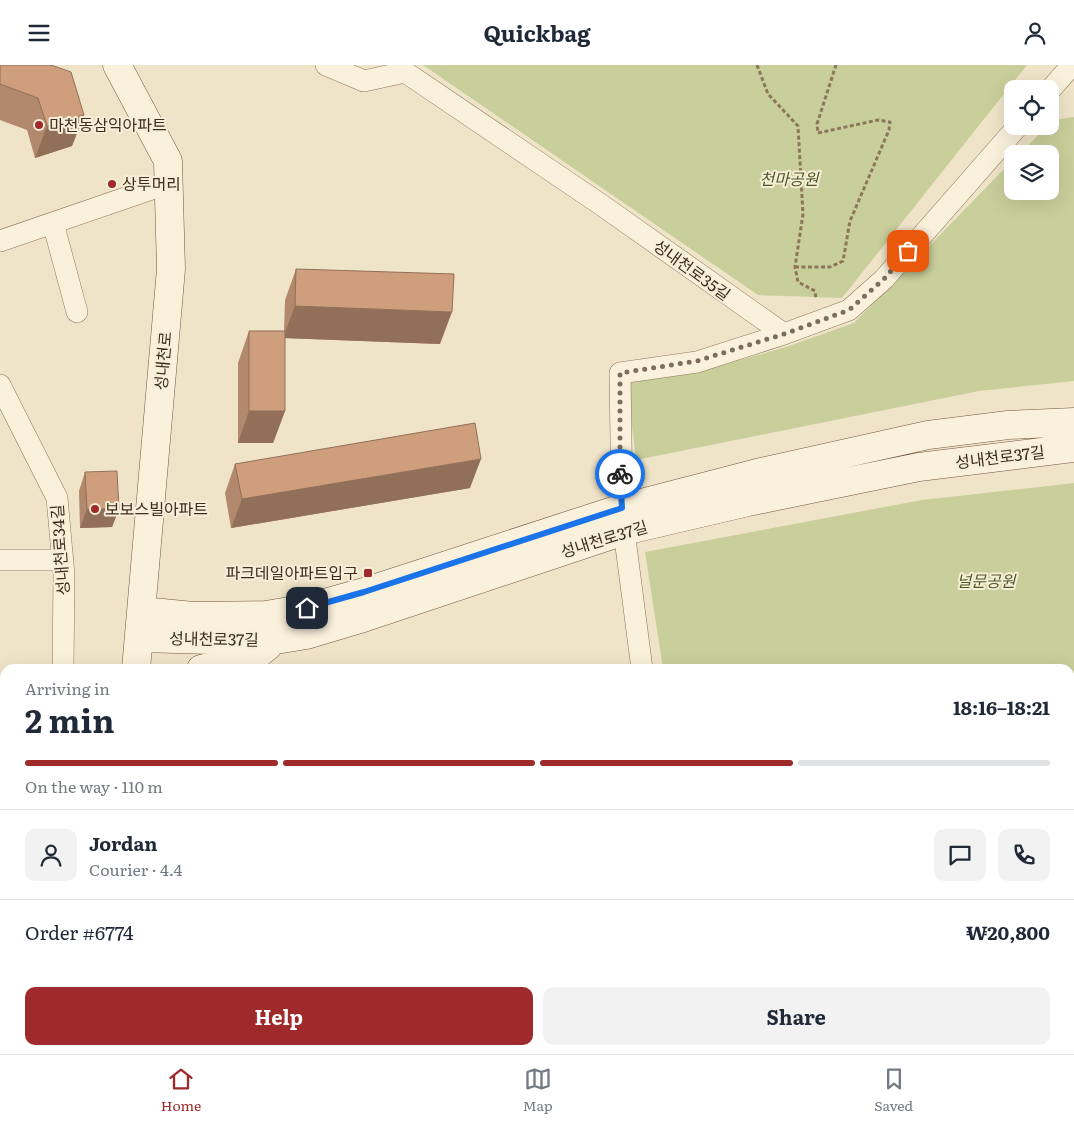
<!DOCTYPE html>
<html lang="en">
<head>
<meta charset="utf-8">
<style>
	body { margin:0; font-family:Literata,"Noto Sans KR",serif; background:#f2f2f3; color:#1f2937; height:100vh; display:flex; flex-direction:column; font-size:19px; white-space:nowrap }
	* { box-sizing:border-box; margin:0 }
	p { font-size:16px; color:#747a83 }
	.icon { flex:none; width:28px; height:28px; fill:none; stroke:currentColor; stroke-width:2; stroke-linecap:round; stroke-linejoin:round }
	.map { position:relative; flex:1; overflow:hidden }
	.sheet { position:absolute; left:0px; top:599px; width:1075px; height:391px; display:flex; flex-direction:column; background:#fff; border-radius:15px 15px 0 0; box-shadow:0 5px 20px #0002 }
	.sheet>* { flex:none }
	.tools { position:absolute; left:1004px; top:15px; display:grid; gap:10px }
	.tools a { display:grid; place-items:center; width:55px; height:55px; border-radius:10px; background:#fff; box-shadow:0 5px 20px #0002; font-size:25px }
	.pin { position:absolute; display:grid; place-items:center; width:42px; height:42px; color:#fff; margin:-21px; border-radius:10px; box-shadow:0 2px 8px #0006 }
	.courier { position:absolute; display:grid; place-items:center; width:50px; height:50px; margin:-25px; border:4px solid #1a73e8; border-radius:50%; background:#fff; color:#222; box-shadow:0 1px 6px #0007 }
	.headline em { font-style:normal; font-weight:700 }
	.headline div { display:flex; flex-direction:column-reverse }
	.headline { display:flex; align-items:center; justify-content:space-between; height:85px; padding:0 25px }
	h1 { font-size:32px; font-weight:700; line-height:38px }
	.bar { display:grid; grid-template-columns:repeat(4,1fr); gap:8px 5px; align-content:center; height:60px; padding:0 25px }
	.bar i { height:6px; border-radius:4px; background:#e0e1e3 }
	.bar .active { background:#9e2a2b }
	.bar p { grid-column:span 4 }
	.line { display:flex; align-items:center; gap:12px; padding:0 25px; border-top:1px solid #e0e1e3 }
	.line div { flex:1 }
	.round { display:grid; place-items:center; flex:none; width:52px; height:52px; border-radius:10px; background:#f2f2f3 }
	.cta { display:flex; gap:10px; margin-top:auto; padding:10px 25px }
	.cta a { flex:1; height:58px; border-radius:10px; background:#9e2a2b; color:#fff; font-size:20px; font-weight:700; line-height:58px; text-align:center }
	.cta a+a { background:#f2f2f3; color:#1f2937 }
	header { display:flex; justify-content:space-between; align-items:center; height:65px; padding:0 25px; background:#fff; font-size:22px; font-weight:700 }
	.tabs { display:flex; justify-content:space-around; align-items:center; height:70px; border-top:1px solid #e0e1e3; background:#fff; font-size:14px; color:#747a83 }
	.tabs a { display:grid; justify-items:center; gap:2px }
	.tabs .active { color:#9e2a2b }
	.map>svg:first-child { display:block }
</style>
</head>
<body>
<header><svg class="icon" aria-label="menu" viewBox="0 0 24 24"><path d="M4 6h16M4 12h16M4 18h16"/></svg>Quickbag<svg class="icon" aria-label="person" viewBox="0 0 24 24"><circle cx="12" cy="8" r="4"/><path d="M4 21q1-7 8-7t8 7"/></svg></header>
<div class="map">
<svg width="1074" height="989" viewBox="0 0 1074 989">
	<rect width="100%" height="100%" fill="#f0e4c8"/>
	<path fill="#c9cf9b" d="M423,0H1027L842,233L758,230Z
		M1074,52V316L979,326L636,395L627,316L701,306L786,282L854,258L1012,96V126H1050V89H1020L1047,61H1050L1053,55Z
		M1074,418V924L1070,925V604H663L645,487L922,435Z"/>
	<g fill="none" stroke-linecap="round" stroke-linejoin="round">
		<g stroke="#8d765c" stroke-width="22">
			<path id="street" d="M326,0L364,16L405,7L603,141L784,269
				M1050,25L1072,0
				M53,158L77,247
				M0,176L169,118
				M0,320L57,433L64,510L63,604
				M622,443L620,308L697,297L784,269L849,245L884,214L1018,61
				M624,466L642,604
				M0,495H63
				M0,703L5,706
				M0,950L5,946
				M365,985L367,989
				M510,985L512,989
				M663,985L666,989
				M903,985L908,989"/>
		</g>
		<g stroke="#6f573f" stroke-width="29">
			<path id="secondary" d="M117,0L168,96L171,204L136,604
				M142,546L193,551L266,550L307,543L364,527L622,443L757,408L928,370L1008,360L1074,357
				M140,573L247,576L276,575L306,570L363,553L624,466L748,437L919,402L1074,383
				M201,604L258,589L268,581
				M151,985L152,989"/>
		</g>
		<path stroke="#8d765c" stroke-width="3" stroke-dasharray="4 2.5" stroke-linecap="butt" d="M757,0L768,29L798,61L803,149L795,202L798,217L815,226L816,234
			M795,202H830L843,196L850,156L889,65L890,57L878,55L818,68L817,59L836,0"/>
		<use href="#street" stroke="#faf1dc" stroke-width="21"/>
		<use href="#secondary" stroke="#faf1dc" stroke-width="28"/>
	</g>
	<path fill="#b2896c" d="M0,0L84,50L72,81L35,93L27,65L0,55Z
		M296,204L440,279L285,273V346L273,378H238V298L249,266H284L285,235Z
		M235,399L470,423L231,463L225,428Z
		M85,407L119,444L112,462L80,463L79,426Z
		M5,827V842L1,838Z
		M5,850V884L0,879V856L1,853Z
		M988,985H1070L1074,989H989Z"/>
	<path fill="#916f58" d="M84,50L72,81L35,93L47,61Z
		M295,241L452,247L440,279L283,273Z
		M249,346H285L273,378H238Z
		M481,394L470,423L231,463L242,434Z
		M87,444H119L112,462L80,463Z"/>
	<path fill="#cf9f7d" stroke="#916f58" d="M0,0H51L71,7L84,50L47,61L38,33L0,19Z
		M296,204L454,209L452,247L295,241Z
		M249,266H285V346H249Z
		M475,358L481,394L242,434L235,399Z
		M117,406L119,444H87L85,407Z
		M5,850V858L1,853Z
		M1070,933L1074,950V989H998L994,985H1070Z"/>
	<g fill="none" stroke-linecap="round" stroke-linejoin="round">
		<path stroke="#7c6e5b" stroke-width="5" stroke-dasharray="0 9" d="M620,409V308L697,296L784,269L849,245L884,214L908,186"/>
		<path stroke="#1a73e8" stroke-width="6" d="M307,543L364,527L622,443L620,409"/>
	</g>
	<g fill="#9e2a2b" stroke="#f7eed8" stroke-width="2">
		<circle cx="39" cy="60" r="5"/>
		<circle cx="112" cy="119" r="5"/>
		<circle cx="95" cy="444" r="5"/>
		<rect x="363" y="503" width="10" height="10" rx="2.5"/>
	</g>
	<g text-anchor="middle" stroke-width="4" stroke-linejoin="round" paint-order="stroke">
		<g font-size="16" fill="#3d2e20" stroke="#f7eed8" text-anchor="start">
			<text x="49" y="66">마천동삼익아파트</text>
			<text x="122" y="125">상투머리</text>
			<text x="105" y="450">보보스빌아파트</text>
			<text x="358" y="514" text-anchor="end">파크데일아파트입구</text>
		</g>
		<g font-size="16" font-style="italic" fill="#4d5a26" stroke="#f7eed8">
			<text x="789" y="120">천마공원</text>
			<text x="986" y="522">널문공원</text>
		</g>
		<g font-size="16" fill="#3d2e20" stroke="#f7eed8">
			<text transform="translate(692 205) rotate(36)" y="6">성내천로35길</text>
			<text transform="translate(163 296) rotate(-85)" y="6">성내천로</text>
			<text transform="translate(1000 392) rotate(-7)" y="6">성내천로37길</text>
			<text transform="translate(604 474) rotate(-17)" y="6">성내천로37길</text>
			<text transform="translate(60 485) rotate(-94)" y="6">성내천로34길</text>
			<text transform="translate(214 574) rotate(1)" y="6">성내천로37길</text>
		</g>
	</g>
</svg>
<div class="tools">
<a><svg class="icon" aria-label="locate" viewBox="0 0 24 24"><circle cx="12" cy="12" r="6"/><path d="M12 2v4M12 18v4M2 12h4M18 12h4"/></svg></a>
<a><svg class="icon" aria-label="layers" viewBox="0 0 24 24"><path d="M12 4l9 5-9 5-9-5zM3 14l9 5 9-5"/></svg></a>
</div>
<div class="pin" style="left:908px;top:186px;background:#ea580c"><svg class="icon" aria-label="bag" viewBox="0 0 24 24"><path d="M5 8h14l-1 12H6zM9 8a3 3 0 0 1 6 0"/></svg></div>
<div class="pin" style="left:307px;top:543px;background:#1f2937"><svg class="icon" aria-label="home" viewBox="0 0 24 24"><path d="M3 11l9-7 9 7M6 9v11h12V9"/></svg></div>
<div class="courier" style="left:620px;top:409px"><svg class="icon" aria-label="bike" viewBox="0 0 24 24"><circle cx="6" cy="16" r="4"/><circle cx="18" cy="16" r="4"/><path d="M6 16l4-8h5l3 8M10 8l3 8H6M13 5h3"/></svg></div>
<section class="sheet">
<div class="headline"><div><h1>2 min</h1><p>Arriving in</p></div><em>18:16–18:21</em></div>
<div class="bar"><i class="active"></i><i class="active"></i><i class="active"></i><i></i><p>On the way · 110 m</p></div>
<div class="line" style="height:90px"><a class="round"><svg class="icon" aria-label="person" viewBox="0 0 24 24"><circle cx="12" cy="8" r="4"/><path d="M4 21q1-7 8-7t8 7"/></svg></a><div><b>Jordan</b><p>Courier · 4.4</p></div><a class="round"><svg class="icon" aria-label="chat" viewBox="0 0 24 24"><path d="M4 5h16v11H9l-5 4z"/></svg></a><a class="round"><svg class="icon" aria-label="phone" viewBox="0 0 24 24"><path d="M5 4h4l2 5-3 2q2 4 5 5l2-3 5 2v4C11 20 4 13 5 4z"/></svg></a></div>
<div class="line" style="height:65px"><div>Order #6774</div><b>₩20,800</b></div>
<div class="cta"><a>Help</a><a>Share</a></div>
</section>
</div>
<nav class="tabs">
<a class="active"><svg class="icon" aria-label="home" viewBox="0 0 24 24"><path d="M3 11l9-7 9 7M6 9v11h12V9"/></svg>Home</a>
<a><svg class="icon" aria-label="map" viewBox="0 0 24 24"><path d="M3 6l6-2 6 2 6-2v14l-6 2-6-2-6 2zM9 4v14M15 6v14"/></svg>Map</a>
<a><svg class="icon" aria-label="saved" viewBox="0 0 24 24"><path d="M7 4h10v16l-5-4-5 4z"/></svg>Saved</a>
</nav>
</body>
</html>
